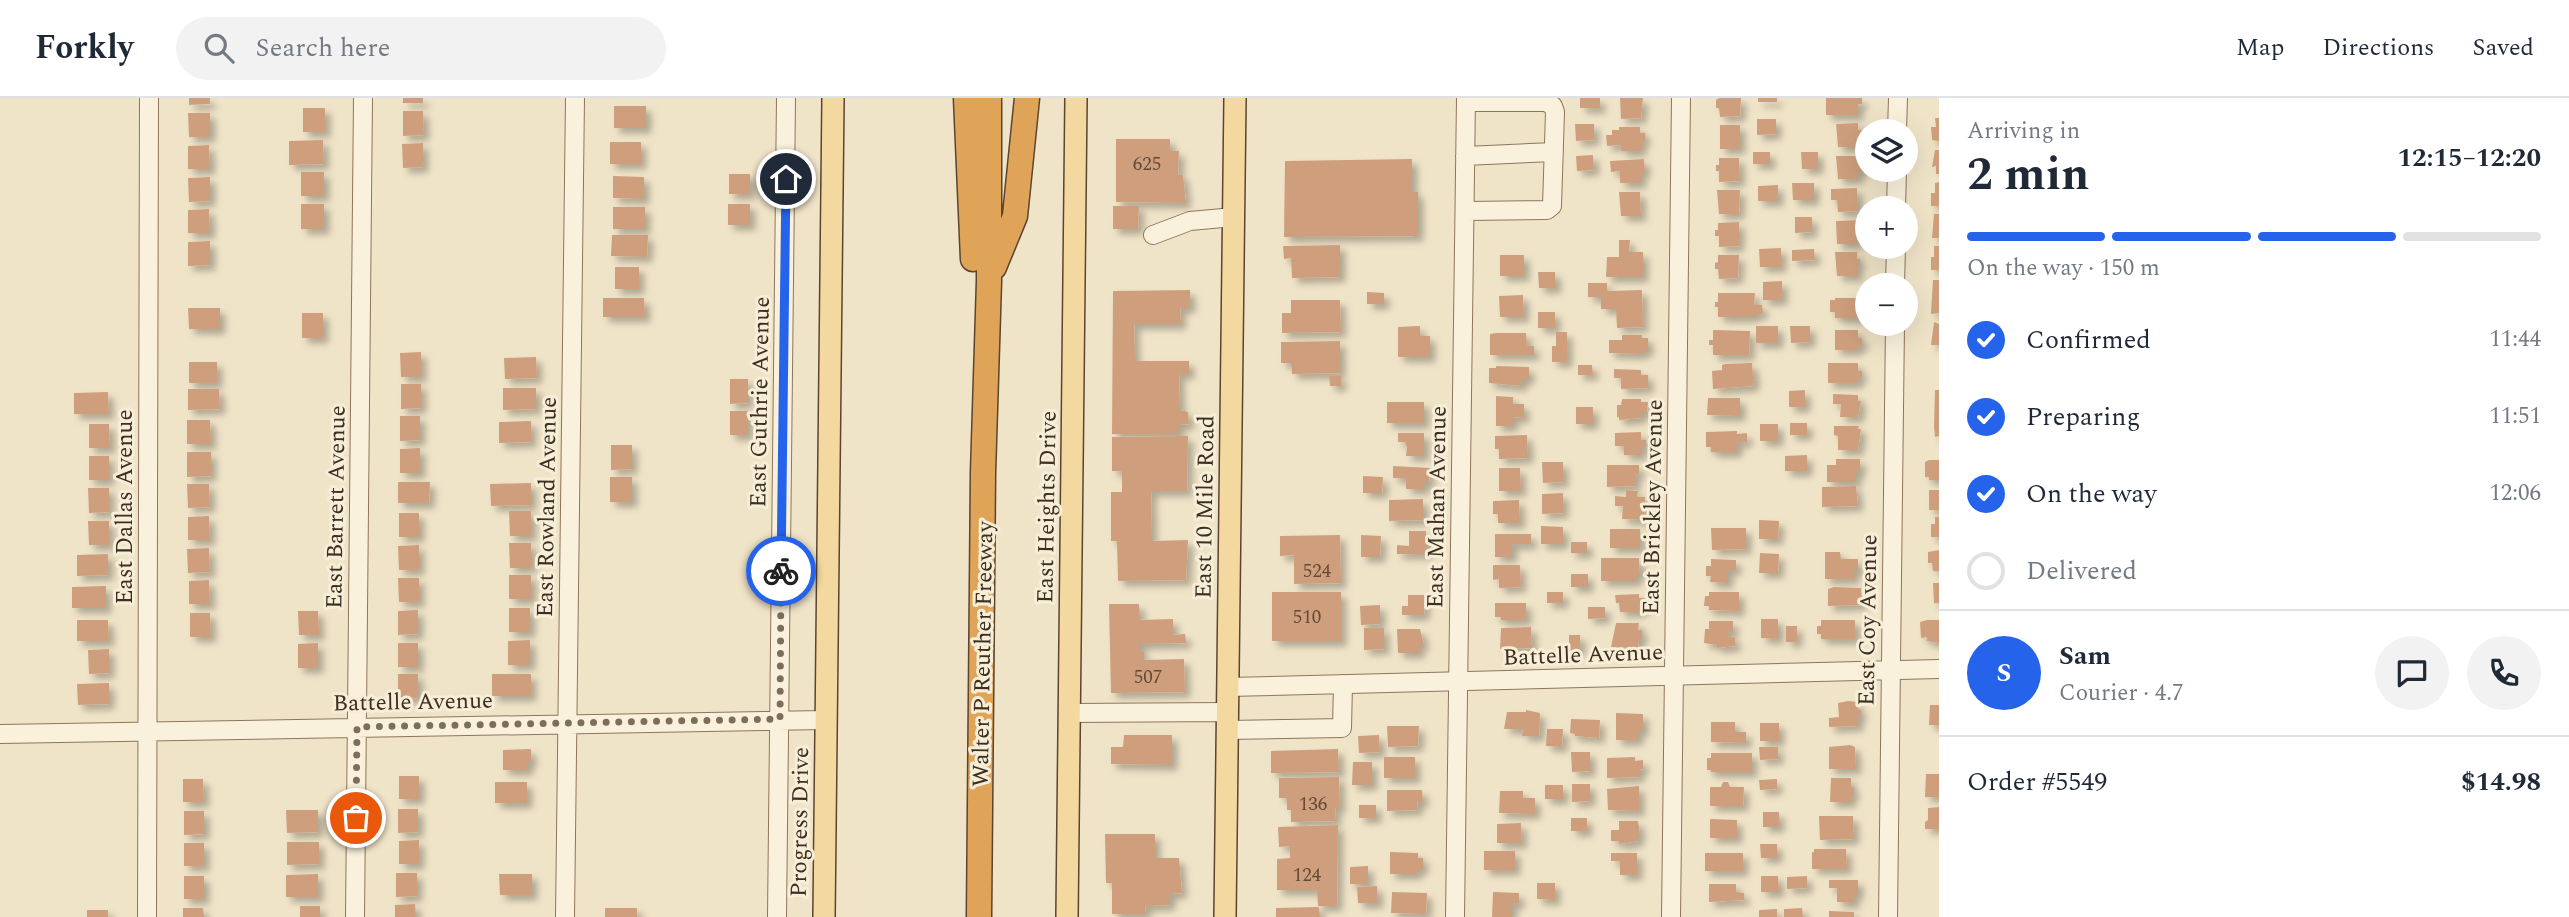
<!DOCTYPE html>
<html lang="en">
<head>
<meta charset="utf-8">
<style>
	body { margin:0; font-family:Spectral,serif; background:#f2f2f3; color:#1f2937; height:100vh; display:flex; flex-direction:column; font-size:26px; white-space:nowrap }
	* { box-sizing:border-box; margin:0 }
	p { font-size:23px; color:#747a83 }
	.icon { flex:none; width:38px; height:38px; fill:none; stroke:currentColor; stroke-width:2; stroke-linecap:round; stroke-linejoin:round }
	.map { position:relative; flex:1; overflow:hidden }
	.panel { display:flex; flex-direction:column; background:#fff; width:630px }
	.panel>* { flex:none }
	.fabs { position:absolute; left:1855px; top:21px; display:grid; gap:14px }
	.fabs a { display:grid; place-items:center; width:63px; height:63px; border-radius:50%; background:#fff; box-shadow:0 7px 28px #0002; font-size:35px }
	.pin { position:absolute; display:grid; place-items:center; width:60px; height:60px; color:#fff; margin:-30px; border:4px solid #fff; border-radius:50%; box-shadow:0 2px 7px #0007 }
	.courier { position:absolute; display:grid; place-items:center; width:70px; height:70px; margin:-35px; border:5px solid #2563eb; border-radius:50%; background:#fff; color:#222; box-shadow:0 2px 9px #0007 }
	.summary em { font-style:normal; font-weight:700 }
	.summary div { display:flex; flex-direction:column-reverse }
	.summary { display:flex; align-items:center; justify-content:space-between; height:119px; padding:0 28px }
	h1 { font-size:46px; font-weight:700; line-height:52px }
	.bar { display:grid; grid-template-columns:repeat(4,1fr); gap:10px 7px; align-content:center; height:84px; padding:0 28px }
	.bar i { height:9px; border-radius:5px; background:#e0e1e3 }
	.bar .selected { background:#2563eb }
	.bar p { grid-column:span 4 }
	.line { display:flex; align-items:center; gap:18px; padding:0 28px; border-top:2px solid #e0e1e3 }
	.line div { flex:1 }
	.round { display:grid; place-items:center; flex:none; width:74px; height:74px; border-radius:37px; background:#f2f2f3 }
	ol { padding:0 28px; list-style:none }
	li { display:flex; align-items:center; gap:21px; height:77px }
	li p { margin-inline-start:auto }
	li .icon { padding:7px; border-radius:50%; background:#2563eb; color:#fff; stroke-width:4 }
	li:last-child { color:#747a83 }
	li i { width:38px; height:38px; border:4px solid #e0e1e3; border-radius:50% }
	header { display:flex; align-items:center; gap:42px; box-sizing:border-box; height:98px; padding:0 35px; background:#fff; border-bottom:2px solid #e0e1e3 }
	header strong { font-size:33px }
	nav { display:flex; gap:38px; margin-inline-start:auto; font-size:24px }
	.search { width:490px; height:63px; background:#f2f2f3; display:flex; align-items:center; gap:18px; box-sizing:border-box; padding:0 24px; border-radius:38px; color:#747a83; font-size:26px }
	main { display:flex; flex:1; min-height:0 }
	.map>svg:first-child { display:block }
</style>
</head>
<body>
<header>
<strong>Forkly</strong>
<div class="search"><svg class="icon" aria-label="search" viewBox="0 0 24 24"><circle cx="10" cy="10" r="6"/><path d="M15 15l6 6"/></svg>Search here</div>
<nav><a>Map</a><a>Directions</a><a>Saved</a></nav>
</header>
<main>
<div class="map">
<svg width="1939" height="819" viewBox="0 0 1939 819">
	<defs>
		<filter id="shadow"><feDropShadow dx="5.5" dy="5.5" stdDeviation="3.5" flood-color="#0004"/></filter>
	</defs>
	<rect width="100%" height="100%" fill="#f0e4c8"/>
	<path fill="#cf9f7d" filter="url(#shadow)" d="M189,0H210V6L189,7Z
		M403,0H423V5H403Z
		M1580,0H1600V10H1580Z
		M1620,0H1643L1641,20L1621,21Z
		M1719,0H1741L1740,18L1720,19L1719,10H1716V2Z
		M1758,0H1777V4H1758Z
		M1826,0H1862V6H1858V17H1826Z
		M614,8H646V30H614Z
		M303,10H325V34H303Z
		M403,13H423L424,37L403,38Z
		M188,15H210V39H189Z
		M1935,20H1939V43L1932,42L1931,29H1936Z
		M1757,21H1776V36L1757,37Z
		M1858,25V32H1861L1862,38H1858V49H1838L1836,26Z
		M1575,26H1594V42L1576,43Z
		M1720,27H1740V51H1720Z
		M1619,29H1640V35H1645V43H1641V53H1621V47L1607,48L1606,37H1612V32H1619Z
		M1116,41H1170V53H1179L1178,77H1183L1186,105L1116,104Z
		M323,42L324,66L289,67V43Z
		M610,44H641V66H610Z
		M423,45V69L403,70L402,46Z
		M209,47L210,71H188V48Z
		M1935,52H1939V76H1936V68L1932,69Z
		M1753,54H1770V66H1753Z
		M1801,54H1818V71H1802Z
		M1593,57L1594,72L1577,73L1576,58Z
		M1836,58H1857L1858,62L1862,61V74H1858V81H1838Z
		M1719,60H1739L1740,83L1719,84V73H1716V67H1719Z
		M1412,61V94H1418V138L1284,139L1285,63Z
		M1644,61L1645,74H1641V85H1620V73L1611,74L1610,63Z
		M301,74H324V98H301Z
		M729,76H750V96H729Z
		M613,78L644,79V101L613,100Z
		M210,79V103L189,104L188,80Z
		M1939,84V108H1931V95H1935V85Z
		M1792,85H1814V102H1793Z
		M1778,87V103H1758V88Z
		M1857,90L1858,113L1838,114L1837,102H1831V91Z
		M1717,92H1740L1739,116H1719Z
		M1619,94H1640L1641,118H1621Z
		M301,106H324V131H301Z
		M728,106H750V127H728Z
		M1113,108H1139L1138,131H1113Z
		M613,109H645V131H613Z
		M209,111L210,135H188V112Z
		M1934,116H1939V140H1932Z
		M1795,119H1812V134L1795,135Z
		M1862,122V135H1857V146H1837L1836,123Z
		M1739,124V148L1719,149V138H1715V132H1718V125Z
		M612,137H648L647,159L611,158Z
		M1619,142H1630L1629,154H1643V179H1606L1607,159H1619Z
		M210,143V167L188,168V144Z
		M1340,147V179L1292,180L1291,160L1284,161L1283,148Z
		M1934,148H1939V172H1931V159H1934Z
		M1781,150V169H1760L1759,151Z
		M1814,151L1815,162L1792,163V152Z
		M1835,154H1857V161H1860V167H1857V178H1837Z
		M1500,157H1524V178H1500Z
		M1718,157H1739L1738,180L1719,181L1718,171H1715V165L1718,164Z
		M615,169H639V191H615Z
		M1538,174H1555L1556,190H1539Z
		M1933,182H1939V215L1931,216Z
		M1782,183V202H1763V184Z
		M1588,185H1607V193L1642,192L1643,229L1617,230L1616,211H1601V199H1588Z
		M1190,192V210H1180L1181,226H1134L1135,263H1189V276H1179L1180,312L1188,314L1189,326L1179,327V336H1112L1113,193Z
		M1367,194L1384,195V206H1367Z
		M1718,195H1755L1754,207H1762L1763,216H1754V219H1718V209H1715V204H1718Z
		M1523,197L1524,219H1500L1499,198Z
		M603,200H644L645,219H603Z
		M1835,200H1858L1859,220H1835V214H1830V202H1835Z
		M1291,202H1340L1341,234L1282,235V215H1291Z
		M188,210H220V231H189Z
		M1538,214H1555V230H1538Z
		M302,215H323V240H302Z
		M1934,224L1939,226V247H1931Z
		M1420,228V238H1430V259H1398V229Z
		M1756,228H1778V245H1756Z
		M1790,228H1810V244L1791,245Z
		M1713,232L1750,233L1749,257H1713V247H1709V242H1713Z
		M1835,232H1858V240H1862L1863,247H1858V252H1835Z
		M1556,234H1567V264H1552V248H1556Z
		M1496,235H1526L1527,248H1534V257H1490V236Z
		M1622,237H1642V240H1648V253H1642V256L1609,255V242H1622Z
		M1340,243V275L1292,276L1291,265H1281V244Z
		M421,254V279H401L400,255Z
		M536,259L537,280L505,281L504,260Z
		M189,264H217V285H189Z
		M1752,265L1753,277L1755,279L1753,288L1713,291L1712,273L1722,272V267L1725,266Z
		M1828,265H1858V273H1862V279H1858V285H1828Z
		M1578,267H1592L1593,277H1578Z
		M1496,268L1529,269V281H1522V288L1489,285V270H1496Z
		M1614,271L1641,272V277H1648V290L1621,291V280H1614Z
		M1329,278H1341V288H1330Z
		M730,281H748V305L730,306Z
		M401,286H421V310L401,311Z
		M503,290H536V311L503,312Z
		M188,291H219L220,311L188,312Z
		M1805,292V309H1789V293Z
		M1935,292H1939V338L1935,339L1934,329Z
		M108,294L109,316H74V295Z
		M1833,296L1858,297V303H1861L1858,319H1840L1841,306H1833Z
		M1496,298L1513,299V306H1524V320L1513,319V328H1496Z
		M1708,300H1740V318L1707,317Z
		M1622,301H1641V304H1648L1647,314H1641V320L1619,322V319H1617V307H1621Z
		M1387,304H1424V325H1387Z
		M1576,309H1593V326H1576Z
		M730,313H748V337H730Z
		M400,318H420V342L400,343Z
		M187,322H210L211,346H187Z
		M531,323V344L499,345V324Z
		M1790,325H1807V337H1790Z
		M89,326H109L110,350H89Z
		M1760,326H1778V343H1760Z
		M1834,328H1859L1858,331H1861L1858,352H1838V338L1834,337Z
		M1737,333V336L1747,335V344H1737V354H1711V349H1706V334Z
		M1641,334V342H1646V349H1641V357H1624V348H1615V335Z
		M1398,335H1424V358H1406L1407,349L1405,344H1398Z
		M1527,337L1528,360L1499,361V351H1495V338Z
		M1188,338L1187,393H1151L1152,443L1188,442L1186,482L1118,483L1117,443H1111V394H1122V373H1112V339Z
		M611,347H632V371L611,372Z
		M420,350V375H400V351Z
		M187,354H211V378L187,379Z
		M1807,357V373H1785V358Z
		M89,358H109V382H89Z
		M1836,361H1860V374H1856V384H1827V367H1836Z
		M1929,362H1939V382H1929V379H1925V364Z
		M1542,364H1563V384L1543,385Z
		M1607,367H1639V376H1635V388L1607,389Z
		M1393,368L1430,370L1429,384H1424V391H1406V380H1393Z
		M1499,370H1520L1521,393H1499Z
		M1363,378L1383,379L1382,395H1363Z
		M610,379H632V404H610Z
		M398,384H430L429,405H398Z
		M531,385V407L491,408L490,386Z
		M187,386H209L210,409L188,410Z
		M1856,388L1858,408L1822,409V389Z
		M88,390H109V414L89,415Z
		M1626,392L1638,393L1637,399H1645L1644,422L1622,421L1623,408H1615V398L1626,399Z
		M1929,392H1939V412H1929Z
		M1563,395V415L1542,416V396Z
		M1423,401V422L1389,423V402Z
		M1519,402L1520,425H1498V416H1493V403Z
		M509,413H531V438H510Z
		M399,415H419V439H399Z
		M209,418L210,442H188V419Z
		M1935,419H1939V439H1931V426H1935Z
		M1759,422L1779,423L1778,441H1759Z
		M88,423H109V447H89Z
		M1541,428L1563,429V446H1541Z
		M1711,430H1746V451L1712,452Z
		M1610,431H1640V450H1610Z
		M1409,433H1426V440H1430V448H1426V456H1397V447L1409,448Z
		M1495,436H1531V446H1512V459H1495Z
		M1340,437L1341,485L1294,486V457L1280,458V438Z
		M1361,437L1381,438L1380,459H1361Z
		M1571,444H1587V455H1571Z
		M509,445H531V470H510Z
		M419,447V472H399L398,448Z
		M209,450L210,474L188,475L187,451Z
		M1939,452V473H1933L1932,465H1928V454Z
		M1825,454H1840L1841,461H1858V473H1854V481H1825Z
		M1760,455L1779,456L1778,475H1759Z
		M108,456V477L77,478V457Z
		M1601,460H1639L1640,477H1636V483H1601Z
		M1711,461L1736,462V472H1728V485L1710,484L1711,478H1706V468H1711Z
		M1493,467H1520L1521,489L1499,490V481L1493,482Z
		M1571,476H1588V489H1571Z
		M509,477H531V501H509Z
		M398,480H419V504H399Z
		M209,482L210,506H189V483Z
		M1933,485H1939V505H1934Z
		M106,488V510H72V489Z
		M1834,489L1861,490V507L1828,508V491Z
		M1272,494H1341V543H1272Z
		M1547,494H1563V505H1547Z
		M1709,494H1739V513L1709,512V508H1704L1705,498H1709Z
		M1639,496V500H1644L1645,511H1639V514H1620L1619,505H1616L1615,497Z
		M1408,497H1425L1424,517H1402V508H1408Z
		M1495,505H1526V522H1501V519H1495Z
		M1109,506H1139L1140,522L1173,521V537L1185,536L1186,545L1140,546V554H1144V562L1184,561L1185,594L1111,595Z
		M1380,507V526L1361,527L1360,508Z
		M1588,509H1605V520L1588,521Z
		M509,510H530V534H509Z
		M418,512V536L398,537V513Z
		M298,513H318L319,537H299Z
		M190,515H210L211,539H190Z
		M1761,521H1778V541L1761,540Z
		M77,522H108L109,543H77Z
		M1821,522H1855V541H1821V536H1817V528H1821Z
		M1927,522H1939V545L1927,543V539L1921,540L1920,524Z
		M1709,523H1733V534H1727V538L1735,539V548L1717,550V547L1704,545L1705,531H1709Z
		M1616,525H1639L1638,532H1642V541H1639L1638,550L1611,549Z
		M1786,528H1797V544H1786Z
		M1531,529L1532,550L1500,551L1501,530Z
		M1364,530H1384V551L1364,552Z
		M1397,531H1420L1424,547H1419V555H1398Z
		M1569,537H1580V553H1569Z
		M530,542V567H508V543Z
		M318,545V570H298V546Z
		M398,545H418V569H398Z
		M109,551V575L89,576L88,552Z
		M398,576H418V600L398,601Z
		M492,576H531V598H492Z
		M109,585V606L78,607L77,586Z
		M1848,603L1858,604V612H1861V618H1858V628L1829,629V620L1839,619L1838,605Z
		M1930,607H1939V627H1929Z
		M1526,612L1540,615L1539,638H1522L1523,631H1504L1507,614H1526Z
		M1616,615L1643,616V633H1638V642H1616Z
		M1571,621L1600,622L1599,640L1575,638V636L1570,635Z
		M1711,624H1735V634H1746V645L1711,644Z
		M1760,625H1779V643H1760Z
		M1387,628H1419L1418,648L1388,649Z
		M1547,631H1563L1562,649L1546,648Z
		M1124,637H1172V667L1111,666V649H1123Z
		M1379,637L1380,654L1359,655L1358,638Z
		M1850,647L1855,649L1856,671H1829V649Z
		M1759,649H1778V661L1760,662Z
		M531,651V664H528V672H503V652Z
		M1338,651L1339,674L1271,675V653Z
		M1571,654H1590V673L1572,674Z
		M1711,655H1752V674H1711V672H1707V660H1711Z
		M1384,659H1415V680H1384Z
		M1635,659V663L1643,662V671L1639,672V679L1607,680V660Z
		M1353,664H1372V687H1352Z
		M1926,676H1939V699H1925Z
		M399,678H419V701H399Z
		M1339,679L1340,710H1335L1336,723L1291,724V712H1287V700H1279V680Z
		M1831,680H1851V690H1854V696H1851V704H1830Z
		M183,681H203L204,704H183Z
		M1777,681V691L1760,692L1759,682Z
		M495,684H527V705H495Z
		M1723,684H1728L1730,689H1744L1743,708H1710V689H1721Z
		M1572,686H1590V703L1572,704Z
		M1545,687H1563V701H1545Z
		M1639,688V713L1608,712L1607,691Z
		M1387,692H1422L1423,704H1417L1418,712L1387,713Z
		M1500,693H1523V700H1535V716L1499,715Z
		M1359,707H1376V720H1359Z
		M1939,709V731H1925V724L1928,722V710Z
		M398,711H418V734L398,735Z
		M286,712H318V734L287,735Z
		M184,713H204V736L184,737Z
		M1763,714H1779V729H1763Z
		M1819,718H1853L1854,741L1820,742Z
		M1571,720H1587V733H1571Z
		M1710,721L1737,722V740H1710Z
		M1619,723H1638L1640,737H1638V743L1619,746V743H1611V732H1619Z
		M1521,725L1522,745H1497V726Z
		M1338,727L1337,808H1318L1317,792H1277V761L1290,760V748L1279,749L1278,729Z
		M1105,736H1155V760H1179L1182,795L1170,796V807L1145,808L1146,816H1112V785H1106Z
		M419,742V766H399V743Z
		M287,744H319V766L287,767Z
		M184,745H204V768H184Z
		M1760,746H1777V760H1761Z
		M1814,751H1846L1847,771H1812V754H1814Z
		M1484,753H1515V772H1484Z
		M1390,754L1418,755V760H1423V771H1417V776H1390Z
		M1611,755H1637V777H1620V763H1611Z
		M1705,755H1743V773H1705Z
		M1368,768V786H1350V769Z
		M396,775H417V798L396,799Z
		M318,776V799H286V777Z
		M499,776H532V797H500Z
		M184,778H204V801H184Z
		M1761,778H1778L1779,794H1761Z
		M1807,778V790L1787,791V779Z
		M1829,782H1858V796H1854V805L1837,804V790H1829Z
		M1537,785H1555V802L1537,801Z
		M1709,786H1736V794L1744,795V802L1709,804Z
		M1377,788L1378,805H1358L1357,789Z
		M1392,794L1427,795L1426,816L1391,815Z
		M1493,794L1519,795V805H1512V819H1492Z
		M415,806L416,819H395V807Z
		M300,808H320V819H300Z
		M1319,809L1320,819H1276V810Z
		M183,810H203L204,819H183Z
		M605,810H637V819H605Z
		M1802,810L1803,819H1784V811Z
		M1777,811V819H1759V812Z
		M87,812H108V819H87Z
		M1829,813L1854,814V819H1829Z"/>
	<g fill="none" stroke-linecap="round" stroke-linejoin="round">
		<g stroke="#8d765c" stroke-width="20">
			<path id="minor" d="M1897,33L1898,0
				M1465,58L1554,54
				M1896,110L1897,72
				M1465,113L1547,112L1552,108L1555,14L1553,8L1546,4H1466
				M1153,137L1190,123L1234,119
				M1895,187L1896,149
				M1228,589L1939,571
				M1069,615L1227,614
				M1227,632L1342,630L1343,586
				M0,636L826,622
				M147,819L149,0
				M355,819L363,0
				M565,819L575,0
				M777,819L786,0
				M1455,819L1466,0
				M1671,819L1681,0
				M1888,819L1895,226"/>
		</g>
		<g stroke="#5b4430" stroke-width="24">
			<path id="major" d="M824,819L833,0
				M1067,819L1076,0
				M1225,819L1235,0"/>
		</g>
		<g stroke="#5b4430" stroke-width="27">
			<path id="highway" d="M966,0L973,161
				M994,169L1015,118L1027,0
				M979,819L983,375L989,183V0"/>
		</g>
		<use href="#minor" stroke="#faf1dc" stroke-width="18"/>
		<use href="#major" stroke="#f3d9a0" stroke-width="21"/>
		<use href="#highway" stroke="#e0a458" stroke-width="24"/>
	</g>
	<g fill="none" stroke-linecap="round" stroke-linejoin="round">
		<path stroke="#7c6e5b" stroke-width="7" stroke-dasharray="0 12.6" d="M356,720L357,629L780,621L781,473"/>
		<path stroke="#2563eb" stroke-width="9" d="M781,473L786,81"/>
	</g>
	<g text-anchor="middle" stroke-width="6" stroke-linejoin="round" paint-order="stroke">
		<g font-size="19" fill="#624a37">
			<text x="1147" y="72">625</text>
			<text x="1317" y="479">524</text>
			<text x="1307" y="525">510</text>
			<text x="1148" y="585">507</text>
			<text x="1313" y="712">136</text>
			<text x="1307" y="783">124</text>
		</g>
		<g font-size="23" fill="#3d2e20" stroke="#f7eed8">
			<text transform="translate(759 304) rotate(-89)" y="8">East Guthrie Avenue</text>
			<text transform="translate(124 409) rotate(-90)" y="8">East Dallas Avenue</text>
			<text transform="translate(335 409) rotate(-89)" y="8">East Barrett Avenue</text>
			<text transform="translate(546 409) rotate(-89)" y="8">East Rowland Avenue</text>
			<text transform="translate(1046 409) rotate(-89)" y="8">East Heights Drive</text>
			<text transform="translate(1204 409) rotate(-89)" y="8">East 10 Mile Road</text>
			<text transform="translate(1436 409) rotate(-89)" y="8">East Mahan Avenue</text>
			<text transform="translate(1652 409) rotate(-89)" y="8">East Brickley Avenue</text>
			<text transform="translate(1867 522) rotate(-89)" y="8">East Coy Avenue</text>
			<text transform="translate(982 556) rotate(-89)" y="8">Walter P Reuther Freeway</text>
			<text transform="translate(1583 556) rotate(-2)" y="8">Battelle Avenue</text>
			<text transform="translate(413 603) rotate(-1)" y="8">Battelle Avenue</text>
			<text transform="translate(799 724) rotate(-89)" y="8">Progress Drive</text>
		</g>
	</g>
</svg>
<div class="fabs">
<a><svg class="icon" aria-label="layers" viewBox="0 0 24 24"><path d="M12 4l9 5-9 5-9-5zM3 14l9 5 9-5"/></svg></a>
<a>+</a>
<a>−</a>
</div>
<div class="pin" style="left:356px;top:720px;background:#ea580c"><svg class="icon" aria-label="bag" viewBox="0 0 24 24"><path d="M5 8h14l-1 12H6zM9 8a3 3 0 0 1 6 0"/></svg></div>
<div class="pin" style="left:786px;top:81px;background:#1f2937"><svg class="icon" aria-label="home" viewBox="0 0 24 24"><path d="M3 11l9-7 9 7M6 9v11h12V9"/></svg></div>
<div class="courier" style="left:781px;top:473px"><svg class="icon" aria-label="bike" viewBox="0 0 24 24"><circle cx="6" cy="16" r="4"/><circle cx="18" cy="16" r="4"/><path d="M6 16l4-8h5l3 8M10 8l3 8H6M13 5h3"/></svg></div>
</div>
<section class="panel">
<div class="summary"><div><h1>2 min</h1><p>Arriving in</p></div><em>12:15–12:20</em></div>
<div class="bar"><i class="selected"></i><i class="selected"></i><i class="selected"></i><i></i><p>On the way · 150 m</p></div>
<ol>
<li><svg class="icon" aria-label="check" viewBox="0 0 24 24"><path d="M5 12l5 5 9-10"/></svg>Confirmed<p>11:44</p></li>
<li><svg class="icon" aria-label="check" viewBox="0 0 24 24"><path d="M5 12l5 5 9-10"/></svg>Preparing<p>11:51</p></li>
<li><svg class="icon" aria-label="check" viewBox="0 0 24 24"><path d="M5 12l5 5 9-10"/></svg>On the way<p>12:06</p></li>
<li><i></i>Delivered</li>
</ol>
<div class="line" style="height:126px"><b class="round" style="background:#2563eb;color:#fff">S</b><div><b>Sam</b><p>Courier · 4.7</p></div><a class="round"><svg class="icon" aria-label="chat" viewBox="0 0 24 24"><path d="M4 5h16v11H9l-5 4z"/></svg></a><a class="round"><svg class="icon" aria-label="phone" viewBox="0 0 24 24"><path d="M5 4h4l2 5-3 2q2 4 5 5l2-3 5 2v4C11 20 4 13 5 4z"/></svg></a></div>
<div class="line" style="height:91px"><div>Order #5549</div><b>$14.98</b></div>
</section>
</main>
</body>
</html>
